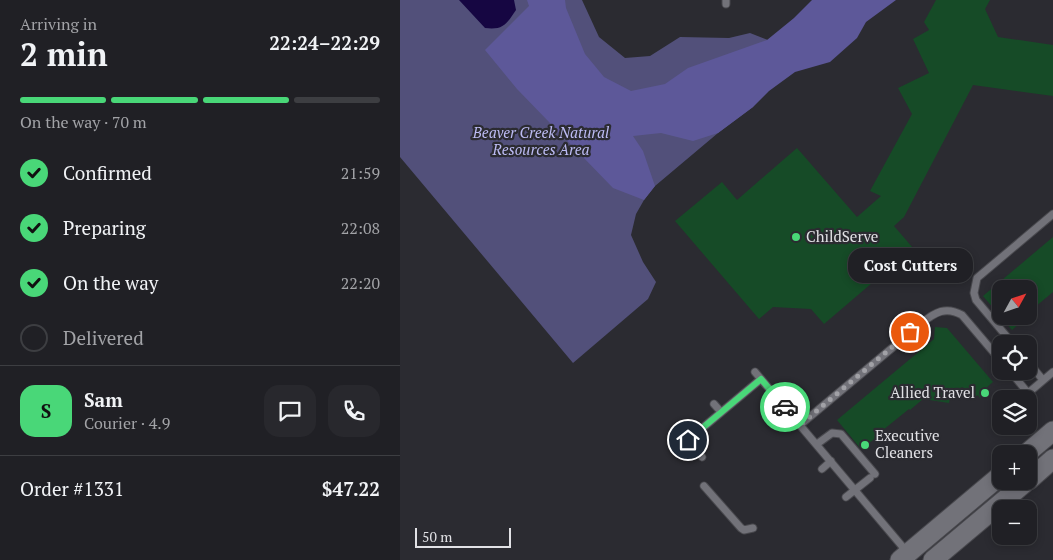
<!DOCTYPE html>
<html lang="en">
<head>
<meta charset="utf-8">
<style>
	body { margin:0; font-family:"PT Serif",serif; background:#28282d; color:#f1f3f6; height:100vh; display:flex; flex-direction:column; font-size:19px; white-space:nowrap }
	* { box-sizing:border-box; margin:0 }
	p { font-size:16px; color:#a2a3a7 }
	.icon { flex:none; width:28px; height:28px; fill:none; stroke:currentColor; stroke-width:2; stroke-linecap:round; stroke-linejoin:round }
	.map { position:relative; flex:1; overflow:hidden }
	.drawer { display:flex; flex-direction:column; background:#202025; width:400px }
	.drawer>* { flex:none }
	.needle { width:32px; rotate:50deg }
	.buttons { position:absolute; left:592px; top:280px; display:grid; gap:10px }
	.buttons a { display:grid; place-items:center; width:45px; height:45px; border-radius:10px; background:#202025; box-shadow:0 2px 8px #0003,0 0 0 1px #3d3e42; font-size:25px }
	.scale { position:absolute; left:15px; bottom:12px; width:96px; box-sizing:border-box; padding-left:5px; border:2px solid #e1e1e5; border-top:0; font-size:14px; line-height:18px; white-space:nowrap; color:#e1e1e5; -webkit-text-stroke:4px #2b2b31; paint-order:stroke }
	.pin { position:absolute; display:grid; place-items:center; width:42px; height:42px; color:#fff; margin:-21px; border:2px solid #fff; border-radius:50%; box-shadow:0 1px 5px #0007 }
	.courier { position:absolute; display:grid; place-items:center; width:50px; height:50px; margin:-25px; border:4px solid #49d778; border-radius:50%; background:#fff; color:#222; box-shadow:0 1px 6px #0007 }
	.bubble { position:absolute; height:35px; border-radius:15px; background:#202025; box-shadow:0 2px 8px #0003,0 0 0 1px #3d3e42; font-size:16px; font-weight:600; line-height:35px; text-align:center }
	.summary em { font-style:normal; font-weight:600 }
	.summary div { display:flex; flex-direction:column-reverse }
	.summary { display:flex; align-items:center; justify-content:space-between; height:85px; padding:0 20px }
	h1 { font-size:32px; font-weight:600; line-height:38px }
	.bar { display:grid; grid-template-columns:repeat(4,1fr); gap:8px 5px; align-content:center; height:60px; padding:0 20px }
	.bar i { height:6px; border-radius:4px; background:#3d3e42 }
	.bar .on { background:#49d778 }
	.bar p { grid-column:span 4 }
	.line { display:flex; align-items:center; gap:12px; padding:0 20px; border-top:1px solid #3d3e42 }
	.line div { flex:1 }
	.round { display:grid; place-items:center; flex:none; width:52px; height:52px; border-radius:15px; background:#28282d }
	ol { padding:0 20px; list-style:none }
	li { display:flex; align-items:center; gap:15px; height:55px }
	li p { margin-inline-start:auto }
	li .icon { padding:5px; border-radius:50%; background:#49d778; color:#111; stroke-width:4 }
	li:last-child { color:#a2a3a7 }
	li i { width:28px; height:28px; border:2px solid #3d3e42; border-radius:50% }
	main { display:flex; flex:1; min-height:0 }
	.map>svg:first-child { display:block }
</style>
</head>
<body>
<main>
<section class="drawer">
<div class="summary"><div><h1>2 min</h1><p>Arriving in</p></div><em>22:24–22:29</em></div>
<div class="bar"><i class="on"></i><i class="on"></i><i class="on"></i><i></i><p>On the way · 70 m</p></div>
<ol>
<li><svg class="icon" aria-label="check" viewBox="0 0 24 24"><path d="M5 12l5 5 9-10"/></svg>Confirmed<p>21:59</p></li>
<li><svg class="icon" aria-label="check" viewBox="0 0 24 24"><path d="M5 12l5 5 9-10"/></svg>Preparing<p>22:08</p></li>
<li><svg class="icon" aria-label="check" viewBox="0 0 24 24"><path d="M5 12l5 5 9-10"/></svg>On the way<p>22:20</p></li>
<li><i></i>Delivered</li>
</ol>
<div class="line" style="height:90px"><b class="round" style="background:#49d778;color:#111">S</b><div><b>Sam</b><p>Courier · 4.9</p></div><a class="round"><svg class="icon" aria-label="chat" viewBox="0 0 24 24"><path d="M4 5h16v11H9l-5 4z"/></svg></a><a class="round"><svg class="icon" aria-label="phone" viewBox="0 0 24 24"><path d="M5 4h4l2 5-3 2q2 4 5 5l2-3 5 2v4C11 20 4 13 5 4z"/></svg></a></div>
<div class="line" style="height:65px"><div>Order #1331</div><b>$47.22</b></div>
</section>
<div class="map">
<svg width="653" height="560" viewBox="0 0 653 560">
	<rect width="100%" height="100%" fill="#2b2b31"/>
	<path fill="#52507a" d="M0,0H182L199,37L225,58L250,56L280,37L329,38L350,33L368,40L353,107L318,133L255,186L244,200L236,214L231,235L243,262L256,282L248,299L173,363L0,157Z"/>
	<path fill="#5d5899" d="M127,0H165L166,8L185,54L204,77L231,91L265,84L288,68L367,40L394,18L412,0H496L466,22L457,38L430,62L395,72L369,91L353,107L318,133L293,141L261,133L233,136L243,151L255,186L244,200L213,188L117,89L85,50L129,6Z"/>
	<path fill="#160642" d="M59,0H114L116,10C106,25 103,30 85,28Z"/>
	<path fill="#164b27" d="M536,0H590L585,9L598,37L653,45V96L573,85L504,217L494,226L513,248L424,324L411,309L373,307L359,319L275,221L322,182L337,200L397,148L457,217L481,196L470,191L512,114L498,88L529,73L513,39L529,30L524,22Z
		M653,237V292L629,312V289H601V316H628L612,330L583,296Z
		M535,327L547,328L593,382L587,387L589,390L580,398L578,395L572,399L562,387L550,398L549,403L523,399L510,410L509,409L483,430L484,432L461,449L437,420L534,339Z"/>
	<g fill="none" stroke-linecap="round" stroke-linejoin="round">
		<g stroke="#49494e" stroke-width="9">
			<path id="service" d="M326,0V4
				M613,344L576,300L574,293L577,278L653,214
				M623,344L628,340
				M629,363L643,380
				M610,371L628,393
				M355,372L507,552
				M621,399L653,372
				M314,404L321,412
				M378,417L387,409
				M400,425L522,323C535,312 546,306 562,315L601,361
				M289,426L295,434
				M417,444L432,433L441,434L475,474
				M302,457L288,440L361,379
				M422,469L431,461
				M304,486L341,528L344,530L353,528
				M446,497L470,478"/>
		</g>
		<g stroke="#49494e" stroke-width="21">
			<path id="secondary" d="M626,454L653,431
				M629,480L653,459
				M500,560L601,475
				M533,560L627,481"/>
		</g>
		<use href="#service" stroke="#727279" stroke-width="7"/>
		<use href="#secondary" stroke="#727279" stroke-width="19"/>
	</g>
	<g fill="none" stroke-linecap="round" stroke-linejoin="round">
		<path stroke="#a1a1a6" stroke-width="5" stroke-dasharray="0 9" d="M385,407L400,425L510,332"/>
		<path stroke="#49d778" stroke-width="6" d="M288,440L361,379L385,407"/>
	</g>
	<g fill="#49d778" stroke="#2b2b31" stroke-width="2">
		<circle cx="396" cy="237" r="5"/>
		<circle cx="585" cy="393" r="5"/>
		<circle cx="465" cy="445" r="5"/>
	</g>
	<g text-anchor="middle" stroke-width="4.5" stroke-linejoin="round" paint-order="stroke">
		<g font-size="15" font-style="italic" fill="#bcbbf3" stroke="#2b2b31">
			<text x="141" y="138">Beaver Creek Natural<tspan x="141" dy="17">Resources Area</tspan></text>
		</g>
		<g font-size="15" fill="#e1e1e5" stroke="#2b2b31" text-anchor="start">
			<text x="406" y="242">ChildServe</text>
			<text x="575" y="398" text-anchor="end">Allied Travel</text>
			<text x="475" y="441">Executive<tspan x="475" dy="17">Cleaners</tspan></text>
		</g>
	</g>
</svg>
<div class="buttons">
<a><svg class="needle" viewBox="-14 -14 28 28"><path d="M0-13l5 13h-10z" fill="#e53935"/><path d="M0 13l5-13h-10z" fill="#a2a3a7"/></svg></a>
<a><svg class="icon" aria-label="locate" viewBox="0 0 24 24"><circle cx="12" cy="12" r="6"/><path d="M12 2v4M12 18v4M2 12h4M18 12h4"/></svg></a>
<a><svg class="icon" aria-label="layers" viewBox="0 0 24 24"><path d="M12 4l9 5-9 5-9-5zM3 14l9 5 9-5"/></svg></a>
<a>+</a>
<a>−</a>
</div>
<div class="scale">50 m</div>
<div class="pin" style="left:510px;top:332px;background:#ea580c"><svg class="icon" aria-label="bag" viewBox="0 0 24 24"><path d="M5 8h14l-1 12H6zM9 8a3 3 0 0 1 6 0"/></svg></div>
<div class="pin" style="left:288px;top:440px;background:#1f2937"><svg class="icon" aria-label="home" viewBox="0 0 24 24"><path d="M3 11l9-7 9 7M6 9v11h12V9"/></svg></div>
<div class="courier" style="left:385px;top:407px"><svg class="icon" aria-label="car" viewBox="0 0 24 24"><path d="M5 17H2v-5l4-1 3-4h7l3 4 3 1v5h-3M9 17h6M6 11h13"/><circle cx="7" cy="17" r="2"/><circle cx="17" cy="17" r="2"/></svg></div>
<div class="bubble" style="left:448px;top:248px;width:125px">Cost Cutters</div>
</div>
</main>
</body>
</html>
